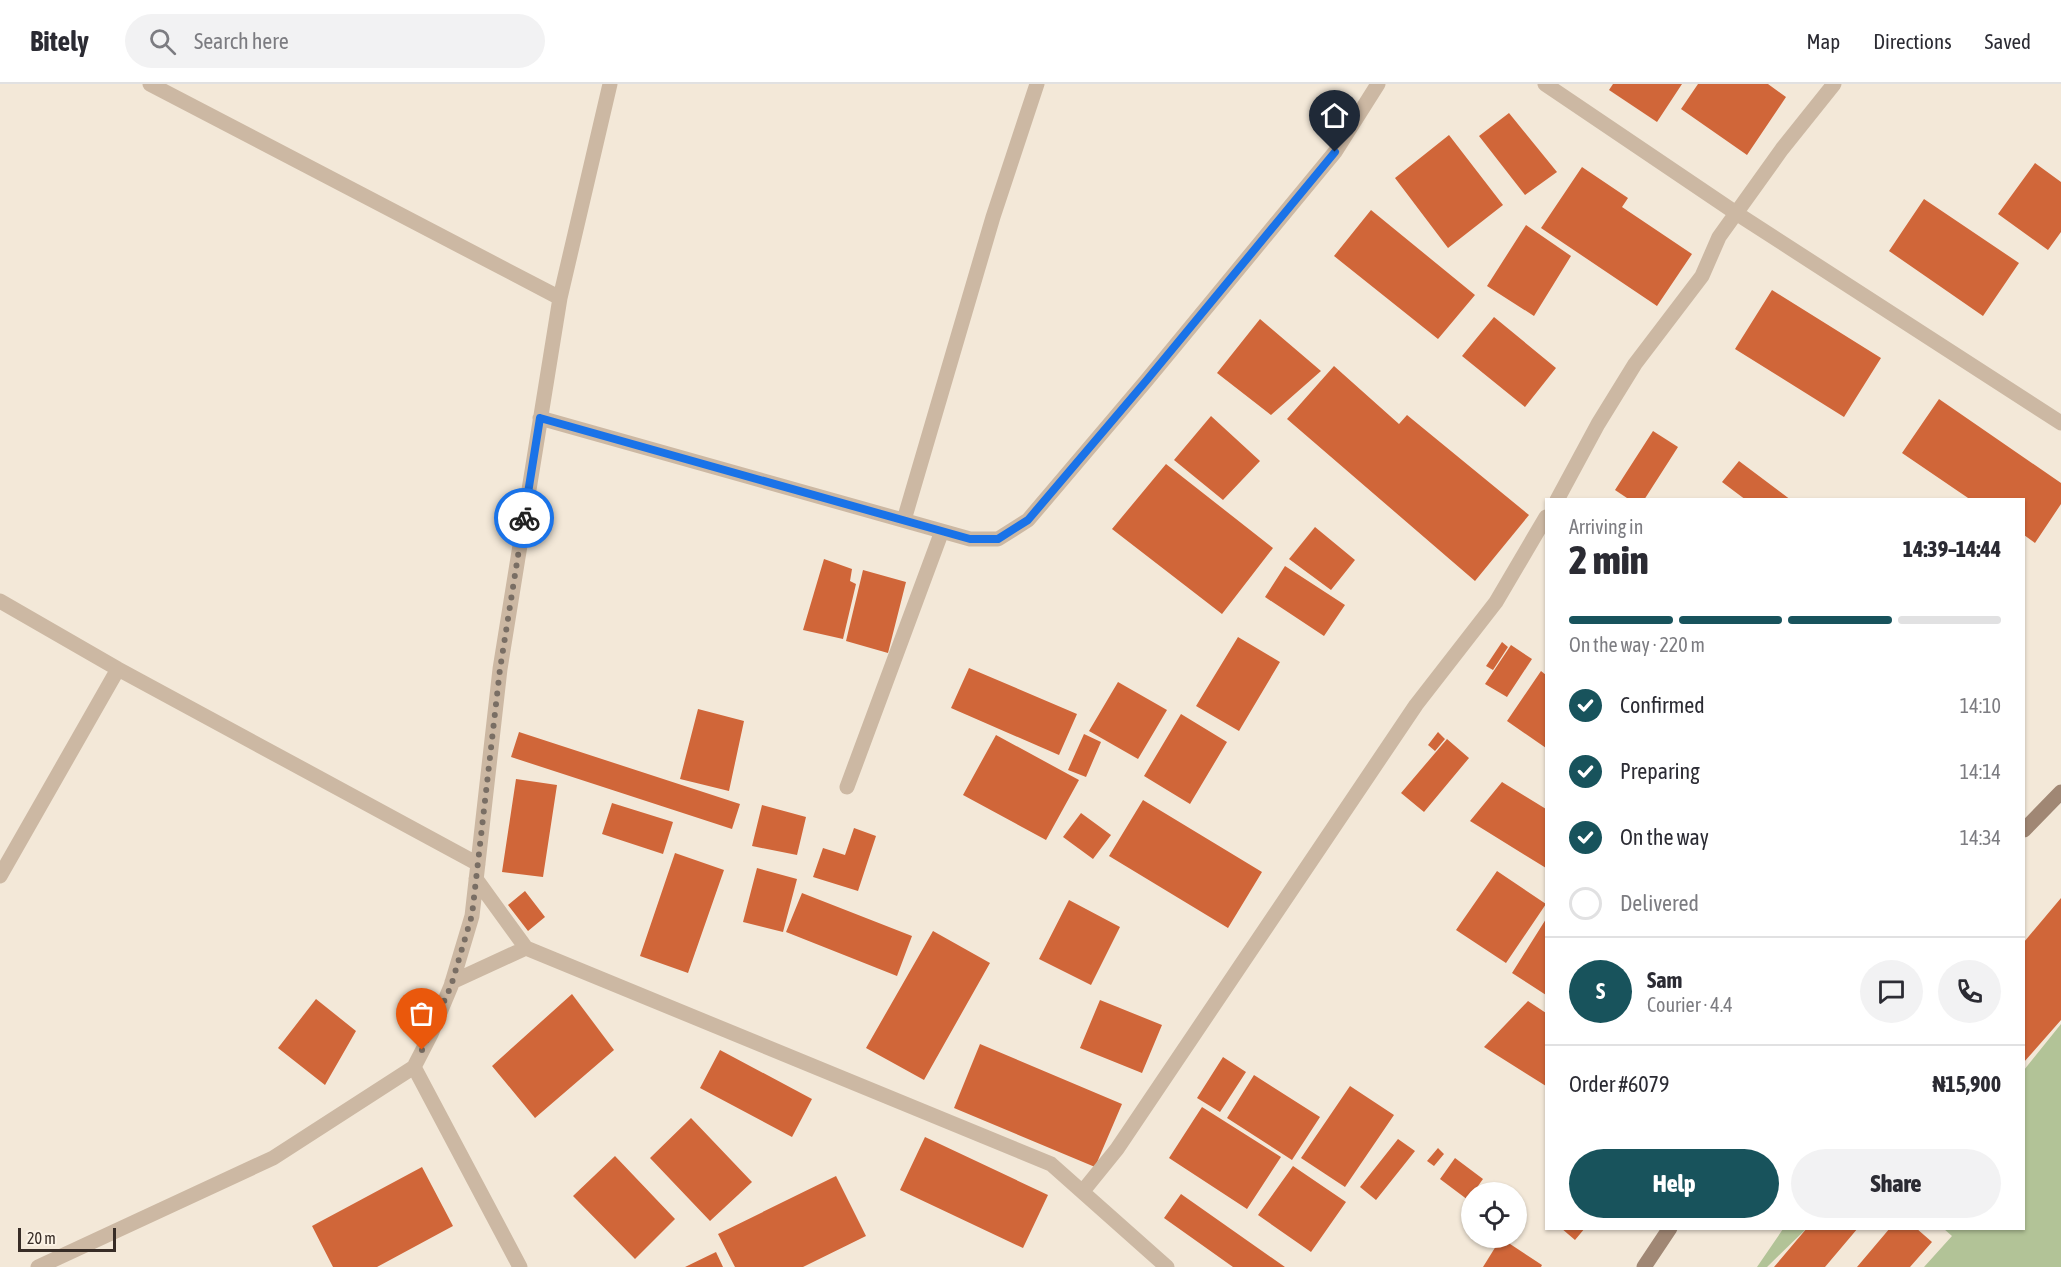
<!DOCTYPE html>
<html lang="en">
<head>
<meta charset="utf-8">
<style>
	body { margin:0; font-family:"Asap Condensed",sans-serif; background:#f2f2f3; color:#2b2b33; height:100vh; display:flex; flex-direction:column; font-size:22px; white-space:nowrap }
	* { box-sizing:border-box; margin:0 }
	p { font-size:20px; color:#7c7c81 }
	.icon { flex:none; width:33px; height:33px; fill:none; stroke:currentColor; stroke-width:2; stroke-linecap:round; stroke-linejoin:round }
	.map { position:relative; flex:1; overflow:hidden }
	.panel { position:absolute; left:1545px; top:414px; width:480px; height:732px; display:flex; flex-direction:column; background:#fff; border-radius:0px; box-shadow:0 2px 4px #0004 }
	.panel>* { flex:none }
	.tools { position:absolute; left:1461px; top:1098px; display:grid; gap:12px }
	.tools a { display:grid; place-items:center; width:66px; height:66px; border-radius:50%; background:#fff; box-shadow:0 2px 4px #0004; font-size:30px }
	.scale { position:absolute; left:18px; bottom:15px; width:98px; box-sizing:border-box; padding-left:6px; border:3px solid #372c26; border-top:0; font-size:16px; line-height:21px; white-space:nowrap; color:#372c26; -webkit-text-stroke:4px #fbf2e5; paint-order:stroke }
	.pin { position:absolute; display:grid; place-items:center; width:51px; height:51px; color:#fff; margin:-62px -26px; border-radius:50% 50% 50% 0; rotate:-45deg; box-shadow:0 0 6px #0007 }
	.pin .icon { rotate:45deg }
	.courier { position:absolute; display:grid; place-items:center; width:60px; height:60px; margin:-30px; border:4px solid #1a73e8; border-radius:50%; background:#fff; color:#222; box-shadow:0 2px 8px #0007 }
	.head em { font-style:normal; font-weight:800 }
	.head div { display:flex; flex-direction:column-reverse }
	.head { display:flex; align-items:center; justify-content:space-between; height:102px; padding:0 24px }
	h1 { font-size:39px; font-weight:800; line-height:45px }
	.bar { display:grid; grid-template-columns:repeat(4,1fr); gap:9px 6px; align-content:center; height:72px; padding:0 24px }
	.bar i { height:8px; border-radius:4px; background:#e1e1e2 }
	.bar .selected { background:#18535c }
	.bar p { grid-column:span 4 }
	.line { display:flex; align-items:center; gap:15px; padding:0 24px; border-top:2px solid #e1e1e2 }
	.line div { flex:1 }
	.round { display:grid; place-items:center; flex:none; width:63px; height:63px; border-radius:32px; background:#f2f2f3 }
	ol { padding:0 24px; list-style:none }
	li { display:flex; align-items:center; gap:18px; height:66px }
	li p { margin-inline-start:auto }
	li .icon { padding:6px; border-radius:50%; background:#18535c; color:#fff; stroke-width:4 }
	li:last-child { color:#7c7c81 }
	li i { width:33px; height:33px; border:3px solid #e1e1e2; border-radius:50% }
	.button { display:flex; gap:12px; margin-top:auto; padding:12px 24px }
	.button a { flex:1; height:69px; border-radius:36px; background:#18535c; color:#fff; font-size:24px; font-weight:800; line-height:69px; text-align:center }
	.button a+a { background:#f2f2f3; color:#2b2b33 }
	header { display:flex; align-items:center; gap:36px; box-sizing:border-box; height:84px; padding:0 30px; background:#fff; border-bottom:2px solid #e1e1e2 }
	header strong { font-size:28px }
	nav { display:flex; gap:33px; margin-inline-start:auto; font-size:21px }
	.search { width:420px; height:54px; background:#f2f2f3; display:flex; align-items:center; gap:15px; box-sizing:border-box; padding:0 21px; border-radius:33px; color:#7c7c81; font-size:22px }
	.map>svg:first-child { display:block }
</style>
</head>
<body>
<header>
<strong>Bitely</strong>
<div class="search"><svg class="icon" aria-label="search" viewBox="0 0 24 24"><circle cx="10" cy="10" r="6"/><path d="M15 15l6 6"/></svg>Search here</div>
<nav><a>Map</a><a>Directions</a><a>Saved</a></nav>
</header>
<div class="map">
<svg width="2061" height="1183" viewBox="0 0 2061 1183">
	<rect width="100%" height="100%" fill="#f3e8d8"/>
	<path fill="#b2c397" d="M2061,940V1183H1924L1952,1152L1944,1145L2024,1144V986Z
		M1783,1145H1806L1767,1183H1757Z"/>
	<path fill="#d06639" d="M1613,0H1682L1657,38L1609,6Z
		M1698,0H1768L1786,13L1747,71L1681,25Z
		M1509,29L1557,88L1525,111L1479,52Z
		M1449,51L1503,121L1448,164L1395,94Z
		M2035,79L2061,98V148L2048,166L1998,130Z
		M1582,83L1628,114L1622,123L1692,170L1657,222L1541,144Z
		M1924,115L2019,179L1983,232L1889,167Z
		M1371,126L1475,211L1438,255L1334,172Z
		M1526,141L1571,172L1534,232L1487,202Z
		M1772,206L1881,274L1844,333L1735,265Z
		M1494,233L1556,284L1525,323L1462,272Z
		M1260,235L1321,287L1271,331L1217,289Z
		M1334,282L1399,340L1407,331L1529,431L1475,497L1287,335Z
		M1939,315L2061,399V420L2035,459L2024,451V416H1971L1902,369Z
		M1211,332L1260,377L1223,416L1174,376Z
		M1653,347L1678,363L1644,416H1630L1615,406Z
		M1739,377L1791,416H1746L1722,398Z
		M1166,380L1273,464L1222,530L1112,445Z
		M1315,443L1355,476L1331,506L1289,475Z
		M824,475L852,485L850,497L856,500L843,555L803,546Z
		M1285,482L1345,521L1324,552L1265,513Z
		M863,486L906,498L888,569L846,557Z
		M1238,553L1280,578L1239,647L1196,622Z
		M1502,558L1508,563L1493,586L1486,582Z
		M1511,561L1532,575L1507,613L1485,600Z
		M969,584L1077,630L1059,671L951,624Z
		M1541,587L1546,591V664L1507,637Z
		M1118,598L1167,626L1138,675L1089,647Z
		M698,625L744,637L729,707L680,695Z
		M1181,630L1227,658L1190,720L1144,692Z
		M519,648L740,720L732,745L511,673Z
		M1438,648L1445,655L1435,667L1428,661Z
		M1084,650L1101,658L1086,693L1068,686Z
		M996,651L1079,696L1046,756L963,711Z
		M1447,655L1469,674L1424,728L1401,709Z
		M516,695L557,701L543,793L502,788Z
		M1502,698L1546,725V784L1470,737Z
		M1143,716L1262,788L1228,844L1109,772Z
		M612,719L673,738L663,770L602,750Z
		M762,721L806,733L797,771L752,762Z
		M1081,729L1111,751L1093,775L1063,753Z
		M854,744L876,752L858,807L813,793L823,764L845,771Z
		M675,769L724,786L688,889L640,872Z
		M757,784L797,795L783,848L743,838Z
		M1497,787L1546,820L1506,879L1456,846Z
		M525,807L545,833L528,847L508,821Z
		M802,809L912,852L897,892L786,848Z
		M2061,814V936L2024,978V858Z
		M1069,816L1120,843L1091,901L1039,875Z
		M1546,835V911L1512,889Z
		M933,847L990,879L924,996L866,964Z
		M572,910L614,966L535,1034L492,982Z
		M316,915L356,947L325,1001L278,964Z
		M1100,916L1162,941L1142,989L1080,964Z
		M1528,917L1546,929V1002L1484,963Z
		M980,960L1122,1020L1095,1083L954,1024Z
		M720,966L812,1015L792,1053L700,1004Z
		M1223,973L1246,988L1220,1028L1197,1014Z
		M1254,991L1320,1033L1292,1076L1227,1034Z
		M1350,1002L1394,1031L1345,1103L1301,1074Z
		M1202,1023L1281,1073L1247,1125L1169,1074Z
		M691,1034L752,1098L710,1137L650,1074Z
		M925,1053L1048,1111L1023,1164L900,1106Z
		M1398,1055L1415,1067L1376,1116L1360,1103Z
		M1438,1064L1444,1070L1434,1082L1427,1077Z
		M615,1072L675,1135L635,1175L573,1112Z
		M1455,1074L1483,1095L1468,1116L1440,1095Z
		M1293,1082L1346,1118L1311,1168L1258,1131Z
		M422,1083L453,1142L377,1183H333L312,1142Z
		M836,1092L866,1152L803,1183H735L718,1150Z
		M1181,1110L1285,1183H1233L1164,1134Z
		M1561,1144H1585L1575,1156Z
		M1807,1144H1858L1825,1183H1774Z
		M1890,1144H1916L1932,1158L1910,1183H1857Z
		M1501,1154L1542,1181L1541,1183H1483Z
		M716,1168L723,1183H685Z"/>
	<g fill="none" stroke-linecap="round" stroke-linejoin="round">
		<path stroke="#ccb8a3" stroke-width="15" d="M150,0L560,214
			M1545,0L1736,129L2061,339
			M540,334L970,455H998L1028,436L1146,297L1335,68L1378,0
			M1557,416L1598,340L1635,280L1702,192L1719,153L1782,65L1834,0
			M904,436L993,133L1037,0
			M0,517L118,585L478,780
			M847,703L942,447
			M0,792L118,585
			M476,795L526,864L1051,1080L1167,1183
			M452,898L526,864
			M414,983L520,1183
			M1083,1107L1117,1065L1416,621L1496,518L1546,433
			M38,1183L273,1074L414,983L431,950L451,902L472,832L500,585L560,214L610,0"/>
		<path stroke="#a08774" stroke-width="15" d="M2024,746L2061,708
			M1644,1183L1670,1144"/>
	</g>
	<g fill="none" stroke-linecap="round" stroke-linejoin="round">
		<path stroke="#796e64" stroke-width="6" stroke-dasharray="0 10.8" d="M422,966L451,902L472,831L500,585L524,434"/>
		<path stroke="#1a73e8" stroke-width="8" d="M524,434L540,334L970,455H998L1028,436L1146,297L1335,68"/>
	</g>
</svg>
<div class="tools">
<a><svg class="icon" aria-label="locate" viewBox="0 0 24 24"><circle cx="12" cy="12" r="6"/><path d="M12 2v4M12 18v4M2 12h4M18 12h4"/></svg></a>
</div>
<div class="scale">20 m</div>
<div class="pin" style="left:422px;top:966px;background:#ea580c"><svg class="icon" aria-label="bag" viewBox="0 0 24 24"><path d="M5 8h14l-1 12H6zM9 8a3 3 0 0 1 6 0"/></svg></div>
<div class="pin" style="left:1335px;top:68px;background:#1f2937"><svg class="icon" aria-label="home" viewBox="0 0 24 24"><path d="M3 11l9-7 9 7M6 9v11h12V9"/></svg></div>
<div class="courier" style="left:524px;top:434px"><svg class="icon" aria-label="bike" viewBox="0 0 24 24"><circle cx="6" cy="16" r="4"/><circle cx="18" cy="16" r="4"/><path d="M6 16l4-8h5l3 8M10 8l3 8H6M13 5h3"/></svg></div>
<section class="panel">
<div class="head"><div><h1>2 min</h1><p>Arriving in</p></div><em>14:39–14:44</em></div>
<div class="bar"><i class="selected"></i><i class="selected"></i><i class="selected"></i><i></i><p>On the way · 220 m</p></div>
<ol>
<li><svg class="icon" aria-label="check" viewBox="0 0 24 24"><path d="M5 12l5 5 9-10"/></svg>Confirmed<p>14:10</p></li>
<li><svg class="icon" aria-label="check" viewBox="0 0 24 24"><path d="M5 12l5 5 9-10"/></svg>Preparing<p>14:14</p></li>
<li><svg class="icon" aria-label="check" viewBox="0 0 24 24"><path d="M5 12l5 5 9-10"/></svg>On the way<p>14:34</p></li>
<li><i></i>Delivered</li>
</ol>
<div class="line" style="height:108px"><b class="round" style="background:#18535c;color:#fff">S</b><div><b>Sam</b><p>Courier · 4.4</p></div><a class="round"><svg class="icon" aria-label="chat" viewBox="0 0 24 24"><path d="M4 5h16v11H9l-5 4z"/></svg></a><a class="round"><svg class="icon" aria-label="phone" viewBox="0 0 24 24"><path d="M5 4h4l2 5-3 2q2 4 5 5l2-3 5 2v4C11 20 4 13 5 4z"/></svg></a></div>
<div class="line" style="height:78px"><div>Order #6079</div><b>₦15,900</b></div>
<div class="button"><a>Help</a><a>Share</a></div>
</section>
</div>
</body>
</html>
